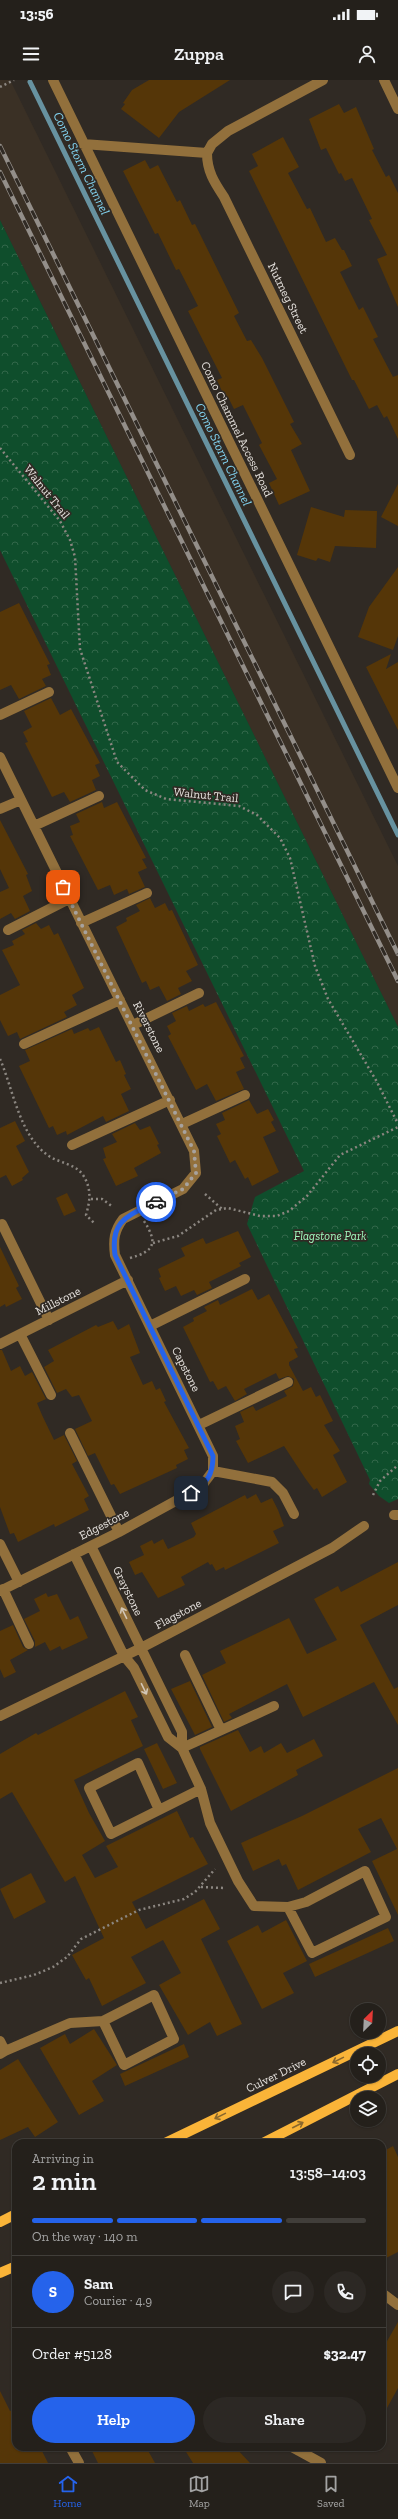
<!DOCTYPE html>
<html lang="en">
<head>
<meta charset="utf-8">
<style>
	body { margin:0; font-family:"Zilla Slab",serif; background:#2c2824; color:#f1f3f6; height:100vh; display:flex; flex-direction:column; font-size:15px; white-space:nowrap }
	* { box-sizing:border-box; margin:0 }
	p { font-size:13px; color:#a3a3a3 }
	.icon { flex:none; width:22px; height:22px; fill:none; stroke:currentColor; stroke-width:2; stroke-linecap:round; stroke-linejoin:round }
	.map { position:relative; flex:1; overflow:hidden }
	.drawer { position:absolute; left:12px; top:2059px; width:374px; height:312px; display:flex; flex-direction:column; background:#24201b; border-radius:12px; box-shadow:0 1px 3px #0004,0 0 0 1px #413e3a }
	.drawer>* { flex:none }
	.needle { width:26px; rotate:24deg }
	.fabs { position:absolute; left:350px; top:1923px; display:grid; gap:8px }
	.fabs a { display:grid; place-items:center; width:36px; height:36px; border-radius:50%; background:#24201b; box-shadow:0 1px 3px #0004,0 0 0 1px #413e3a; font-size:20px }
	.pin { position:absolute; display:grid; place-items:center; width:34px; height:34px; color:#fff; margin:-17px; border-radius:8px; box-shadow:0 2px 6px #0006 }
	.courier { position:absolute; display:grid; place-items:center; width:40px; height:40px; margin:-20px; border:3px solid #2563eb; border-radius:50%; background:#fff; color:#222; box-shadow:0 1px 5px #0007 }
	.head em { font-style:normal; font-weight:600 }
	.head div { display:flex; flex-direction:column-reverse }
	.head { display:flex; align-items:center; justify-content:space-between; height:68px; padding:0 20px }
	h1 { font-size:26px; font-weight:600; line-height:30px }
	.bar { display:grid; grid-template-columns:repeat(4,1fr); gap:6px 4px; align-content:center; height:48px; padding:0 20px }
	.bar i { height:5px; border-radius:3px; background:#413e3a }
	.bar .on { background:#2563eb }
	.bar p { grid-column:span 4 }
	.line { display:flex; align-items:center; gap:10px; padding:0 20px; border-top:1px solid #413e3a }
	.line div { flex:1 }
	.round { display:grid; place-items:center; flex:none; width:42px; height:42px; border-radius:21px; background:#2c2824 }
	.action { display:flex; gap:8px; margin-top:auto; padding:8px 20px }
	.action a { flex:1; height:46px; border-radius:24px; background:#2563eb; color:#fff; font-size:16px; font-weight:600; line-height:46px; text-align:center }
	.action a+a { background:#2c2824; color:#f1f3f6 }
	.status { display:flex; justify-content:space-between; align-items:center; height:28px; padding:0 20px; background:#24201b; direction:ltr }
	.status svg { height:11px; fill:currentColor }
	header { display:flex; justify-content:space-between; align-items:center; height:52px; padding:0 20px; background:#24201b; font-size:18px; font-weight:600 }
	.tab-bar { display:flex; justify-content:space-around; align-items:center; height:56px; border-top:1px solid #413e3a; background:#24201b; font-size:11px; color:#a3a3a3 }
	.tab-bar a { display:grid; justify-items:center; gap:2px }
	.tab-bar .on { color:#2563eb }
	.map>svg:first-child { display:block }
</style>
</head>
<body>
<div class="status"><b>13:56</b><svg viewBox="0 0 49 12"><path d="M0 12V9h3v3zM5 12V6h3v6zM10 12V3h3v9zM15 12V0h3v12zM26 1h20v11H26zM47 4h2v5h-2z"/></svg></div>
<header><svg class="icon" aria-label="menu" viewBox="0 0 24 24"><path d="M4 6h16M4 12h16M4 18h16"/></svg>Zuppa<svg class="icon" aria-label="person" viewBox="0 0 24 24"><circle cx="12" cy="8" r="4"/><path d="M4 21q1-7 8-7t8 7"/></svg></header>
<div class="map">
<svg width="398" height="2383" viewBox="0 0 398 2383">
	<defs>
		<pattern id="forest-crowns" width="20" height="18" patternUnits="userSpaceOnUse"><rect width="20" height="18" fill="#0f4e2c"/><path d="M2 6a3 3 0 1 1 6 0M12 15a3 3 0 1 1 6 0" fill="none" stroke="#32674a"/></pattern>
	</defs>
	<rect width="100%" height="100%" fill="#302a24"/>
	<path fill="#3a3025" d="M0,0H10L18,16L398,786V947L0,140Z"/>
	<path fill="url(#forest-crowns)" d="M0,140L398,947V1419L389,1423L379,1416L369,1404L370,1400L247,1144L255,1117L304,1091L0,470Z"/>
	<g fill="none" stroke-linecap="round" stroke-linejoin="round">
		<path stroke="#6792a0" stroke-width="5" d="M30,2L398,755"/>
	</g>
	<path fill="#553608" d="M149,0H230L179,32L159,58L121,29L125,24L123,23L132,10Z
		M339,24L344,33L356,27L374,69L372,70L386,97L389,95L398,113V227L377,179L387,175L369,140L372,139L352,98L345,101L341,93L339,94L326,68L321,70L309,39Z
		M283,57L299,87L288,93L307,129L310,128L326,162L335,158L342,170H344L352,186L340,192L359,230L363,227L378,257L373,259L393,297L398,295V359L387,336L384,338L377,325L369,329L354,300H352L249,91L258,86L252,74Z
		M145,80L150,89L158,85L177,122L180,120L192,145L195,144L239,233L234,236L247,261L251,260L262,278L294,342L290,344L302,364L291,370L310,411L279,425L269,403L277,399L259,365L262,363L243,325L234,329L228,317L225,318L217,300L222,298L188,231L198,226L179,189L176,190L158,153L155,154L123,91Z
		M398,404V446L381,437Z
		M311,427L344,437L345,430L377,431L376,468L335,466L330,482L318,478L316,481L297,475Z
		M398,487V556L393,570L358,557L369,527Z
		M19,523L50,584L47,585L51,595L42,599L46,606L19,619L11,605L0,610V532Z
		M391,574L386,589L398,582V650L366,587Z
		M51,618L60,635L71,629L100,683L95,685L100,696L92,700L96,710L70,722L64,712L52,717L25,663L28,662L23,652L32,647L24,631Z
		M102,722L104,728L117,722L146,778L142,779L147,788L138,792L145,807L129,814L127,809L114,815L110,805L98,810L70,756L73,755L70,746L80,742L76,734Z
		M0,740L28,794L26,795L32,811L23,816L30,831L15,839L11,833L0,839V812L9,808L0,789Z
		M150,818L155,828L165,823L169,831L172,830L198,885L186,891L192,901L178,908L181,914L167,921L159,906L150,910L146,901L142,903L116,847L127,841L126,838L140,831L136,825Z
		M36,843L41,849L49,845L54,855L58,853L84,908L72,915L77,925L64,932L67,937L20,959L17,952L8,956L0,940V915L20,905L2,870L14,865L12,861L25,854L22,850Z
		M216,922L244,976L240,978L245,988L236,992L244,1009L216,1021L207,1004L196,1010L168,956L171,954L167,946L176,941L172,933L187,926L189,931L203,924L205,927Z
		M99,947L116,982L120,980L126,994L124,995L131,1009L121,1014L129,1031L106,1042L103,1036L67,1055L66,1051L57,1055L53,1046L49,1048L19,986L30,981L25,970L72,949L74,954L88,948L90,951Z
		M249,1020L257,1034L268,1029L274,1040L271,1042L276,1051L263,1057L279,1092L252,1106L248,1097L245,1099L235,1080L230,1083L217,1056L221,1054L216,1044L225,1040L222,1033Z
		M15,1041L25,1061L16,1066L29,1092L22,1098L23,1100L12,1106L6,1095L0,1098V1048Z
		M135,1043L140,1050L150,1046L159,1064L157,1065L161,1073L134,1088L138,1096L116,1106L103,1079L106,1078L103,1068L117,1062L112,1054Z
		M67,1113L76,1131L64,1136L56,1118Z
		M238,1151L251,1177L239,1183L241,1186L209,1202L212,1208L197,1215L194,1210L181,1216L176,1206L165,1211L159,1198L161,1197L158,1189L185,1176L181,1168L203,1158L206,1164Z
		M0,1167L19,1206L16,1208L22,1219L6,1227L5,1224L0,1227Z
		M252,1209L258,1220L269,1214L298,1268L294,1269L298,1277L289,1282V1285L303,1311L311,1307L316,1317L320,1315L333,1341L324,1345L340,1371L333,1375L347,1402L322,1417L317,1408L314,1410L305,1398L284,1366L248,1383L236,1361L240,1359L235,1346L244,1342L240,1332L253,1326L256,1331L287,1316L284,1311L293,1306L294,1299L288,1296L279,1299L276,1293L244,1309L247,1314L235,1321L226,1306L218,1310L213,1301L210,1302L183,1247L194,1241L193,1238L207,1231L204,1227L218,1220L220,1225Z
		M113,1241L118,1250L129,1244L140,1273L130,1277L143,1305L152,1301L156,1310L160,1308L166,1321L164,1322L189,1368L184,1370L188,1379L176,1385L177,1388L120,1414L114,1404L111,1405L95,1373L88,1376L75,1349L92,1341L79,1315L72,1317L66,1309L57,1313L44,1287L54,1281L48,1270L96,1245L98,1247Z
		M0,1270H2L11,1291L20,1286L25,1296L32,1292L46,1319L37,1323L42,1335L54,1360L64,1355L77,1381L72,1384L89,1416L84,1419L89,1430L55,1447L54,1444L18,1462L14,1453L10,1454L0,1427Z
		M256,1414L261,1423L272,1418L278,1430L284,1446L273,1451L279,1463L225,1490L224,1487L216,1491L212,1484L210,1485L208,1482L181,1497L185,1505L158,1518L142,1492L135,1495L129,1482L144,1475L140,1466L152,1460L154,1464L163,1459L168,1469L194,1457L196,1454L191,1443L245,1415L247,1419Z
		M398,1482V1525L360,1545L394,1609L398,1607V1645L374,1602L303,1637L287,1604L229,1634L232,1638L224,1642L202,1595L226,1583L220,1571L289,1538L307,1574L337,1560L314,1519L338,1506L341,1512Z
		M46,1513L48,1517L57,1514L70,1540L78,1536L88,1558L62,1570L60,1566L50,1571L45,1562L35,1567V1561L24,1539L40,1531L34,1519Z
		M13,1545L23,1567L28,1570L10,1580L16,1592L4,1598L0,1589V1551Z
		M190,1601L212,1647L195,1655L171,1609Z
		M125,1611L138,1637L131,1640L143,1666L74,1700L89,1733L105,1761L82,1775L95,1798L118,1787L106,1766L177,1731L190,1758L193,1757L208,1784L132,1822L146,1849L204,1819L220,1849L201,1859L242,1944L217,1956L210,1942L188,1955L159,1905L181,1893L163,1860L131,1877L146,1903L102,1926L89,1898L86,1900L72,1875L104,1858L75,1796L65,1802L12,1712L0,1719V1674L36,1653L38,1655Z
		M238,1650L250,1672L261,1666L264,1673L281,1663L287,1673L314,1659L323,1676L296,1690L298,1695L231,1731L200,1669V1667Z
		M157,1663L177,1703L163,1709L144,1669Z
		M398,1688V1835L372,1781L397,1769L381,1738L358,1749L371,1772L298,1810L286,1784L282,1786L279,1779L253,1791L241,1763L302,1736Z
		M31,1793L46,1822L14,1839L0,1809Z
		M286,1840L307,1881L283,1893L294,1913L262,1929L227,1861L258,1845L262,1853Z
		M388,1848L394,1861L315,1897L309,1884Z
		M94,1949L117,1985L92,2001L104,2021L79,2035L40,1968L65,1954L70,1964Z
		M184,1964L189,1977L125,2006L120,1994Z
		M18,1979L58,2042L35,2057L28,2047L0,2060V1990Z
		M393,2066L398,2077V2172L382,2180V2072Z
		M398,2242V2308L382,2337V2270Z
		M0,2311L10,2331L16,2328V2367H40L48,2383H0Z
		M90,2367H146L155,2383H98Z
		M183,2367H235L250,2383H193Z"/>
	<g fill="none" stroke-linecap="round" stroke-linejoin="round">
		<path stroke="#8b8680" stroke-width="2.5" stroke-dasharray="2 3" stroke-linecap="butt" d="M0,7L14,0
			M0,368L60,441L70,460L75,477L80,569L117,682L145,710L166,719L239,726L257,735L280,758L290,778L315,886L328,919L377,1002L398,1044
			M0,979C13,1009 19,1053 46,1074C57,1083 75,1083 83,1095C92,1109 90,1121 86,1135L95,1144
			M205,1114L222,1129
			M91,1119H102L113,1127
			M153,1163L178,1156L216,1130L228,1128L260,1136H277L289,1131L307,1116L340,1075L398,1047
			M130,1178C155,1171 158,1163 144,1141
			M373,1415L380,1401L398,1385
			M201,1807L224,1808
			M0,1903L34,1895L53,1887L67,1877L81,1859L139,1830L184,1819L195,1812L215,1789"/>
		<path stroke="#92703c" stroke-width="10" d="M53,0L398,708
			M384,0L398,29
			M83,64L207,73
			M207,73C207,91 214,102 224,117L350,375
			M207,73L212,64L228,51L323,0
			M0,635L49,612
			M0,677L194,1071L196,1093L183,1109L123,1139C114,1151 113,1160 115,1175L213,1376V1391L201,1407L119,1452L0,1511
			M0,729L21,720
			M34,746L99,716
			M81,843L147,813
			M8,850L69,819
			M133,945L199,913
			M24,964L120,920
			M182,1044L245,1015
			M72,1065L170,1020
			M2,1144L49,1240
			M150,1246L245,1199
			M20,1254L51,1315
			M0,1264L128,1200
			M199,1345L288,1302
			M70,1353L119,1452
			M213,1391L272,1402L283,1413L294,1434
			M394,1435H398
			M0,1464L19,1502
			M91,1466L182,1652V1668L201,1709L210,1743L238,1801L254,1826L288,1827L306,1822L365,1791L386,1837L312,1873L288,1827
			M74,1474L124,1576L134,1588L168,1657L182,1668
			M3,1509L29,1564
			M185,1575L221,1650
			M0,1636L141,1568L332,1468L364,1446
			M182,1668L274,1626
			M159,1730L138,1683L89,1708L111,1754L201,1709
			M0,1961L5,1971L0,1974
			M5,1971L70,1943L103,1941L154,1915L174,1959L124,1985L103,1941
			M382,2213L398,2225
			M70,2367L79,2383
			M292,2367L321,2383"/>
		<path stroke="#fab438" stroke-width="10" d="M165,2063L398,1951
			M263,2063L398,1994
			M0,2142L16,2134
			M0,2193L16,2186"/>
		<g stroke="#938e89" stroke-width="4.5">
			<path id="rail" d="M0,66L398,874
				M0,92L398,901"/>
		</g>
		<use href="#rail" stroke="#302a24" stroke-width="3" stroke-dasharray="9" stroke-linecap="butt"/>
	</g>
	<defs><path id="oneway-shaft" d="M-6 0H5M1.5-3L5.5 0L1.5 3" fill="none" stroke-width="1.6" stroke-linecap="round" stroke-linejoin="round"/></defs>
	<g stroke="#d2c6b6">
		<use href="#oneway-shaft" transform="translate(124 1533) rotate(-116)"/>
		<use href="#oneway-shaft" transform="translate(144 1609) rotate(64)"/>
	</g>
	<g stroke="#8b682d">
		<use href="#oneway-shaft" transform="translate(338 1980) rotate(154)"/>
		<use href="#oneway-shaft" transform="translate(220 2036) rotate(154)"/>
		<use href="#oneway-shaft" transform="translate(298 2045) rotate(-27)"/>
	</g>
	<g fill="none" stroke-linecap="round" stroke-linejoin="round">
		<path stroke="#a7a29e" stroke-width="4" stroke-dasharray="0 7.2" d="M63,807L194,1071L196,1093L183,1109L156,1122"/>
		<path stroke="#2563eb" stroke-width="5" d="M156,1122C128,1136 110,1140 115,1175L213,1376C213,1395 207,1403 191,1413"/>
	</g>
	<g text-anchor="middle" stroke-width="3.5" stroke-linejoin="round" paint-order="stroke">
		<g font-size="12" fill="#e7e3df" stroke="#302a24">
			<text transform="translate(288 218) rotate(64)" y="4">Nutmeg Street</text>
			<text transform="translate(237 349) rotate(64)" y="4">Como Chammel Access Road</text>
			<text transform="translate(47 412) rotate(51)" y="4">Walnut Trail</text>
			<text transform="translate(206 715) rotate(6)" y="4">Walnut Trail</text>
			<text transform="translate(149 947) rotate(63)" y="4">Riverstone</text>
			<text transform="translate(58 1221) rotate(-27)" y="4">Millstone</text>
			<text transform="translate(186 1289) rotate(63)" y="4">Capstone</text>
			<text transform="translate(104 1444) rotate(-27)" y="4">Edgestone</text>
			<text transform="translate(128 1511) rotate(64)" y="4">Graystone</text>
			<text transform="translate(178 1534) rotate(-28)" y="4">Flagstone</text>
			<text transform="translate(276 1995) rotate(-26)" y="4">Culver Drive</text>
		</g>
		<g font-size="12" font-style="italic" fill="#a0fbbf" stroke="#302a24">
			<text x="330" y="1160">Flagstone Park</text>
		</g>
		<g font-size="13" font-style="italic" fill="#82d4f2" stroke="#302a24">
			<text transform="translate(82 83) rotate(64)" y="5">Como Storm Channel</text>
			<text transform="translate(224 374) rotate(64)" y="5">Como Storm Channel</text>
		</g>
	</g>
</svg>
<div class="fabs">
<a><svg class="needle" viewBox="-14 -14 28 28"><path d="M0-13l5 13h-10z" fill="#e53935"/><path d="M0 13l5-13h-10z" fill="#a3a3a3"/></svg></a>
<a><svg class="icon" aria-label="locate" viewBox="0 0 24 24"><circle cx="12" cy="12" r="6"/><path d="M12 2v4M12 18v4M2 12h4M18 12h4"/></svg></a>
<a><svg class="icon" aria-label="layers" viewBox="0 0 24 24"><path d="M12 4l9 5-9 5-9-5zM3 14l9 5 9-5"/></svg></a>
</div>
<div class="pin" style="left:63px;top:807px;background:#ea580c"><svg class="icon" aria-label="bag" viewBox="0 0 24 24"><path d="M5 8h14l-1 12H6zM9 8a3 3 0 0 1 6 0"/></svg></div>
<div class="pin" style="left:191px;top:1413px;background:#1f2937"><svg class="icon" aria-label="home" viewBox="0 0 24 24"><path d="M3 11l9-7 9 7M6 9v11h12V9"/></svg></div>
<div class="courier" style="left:156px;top:1122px"><svg class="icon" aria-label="car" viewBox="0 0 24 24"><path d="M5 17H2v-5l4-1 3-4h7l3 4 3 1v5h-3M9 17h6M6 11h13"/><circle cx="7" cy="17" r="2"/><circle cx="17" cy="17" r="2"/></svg></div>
<section class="drawer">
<div class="head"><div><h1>2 min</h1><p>Arriving in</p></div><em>13:58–14:03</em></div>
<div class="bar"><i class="on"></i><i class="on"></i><i class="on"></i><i></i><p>On the way · 140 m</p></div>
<div class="line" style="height:72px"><b class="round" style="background:#2563eb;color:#fff">S</b><div><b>Sam</b><p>Courier · 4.9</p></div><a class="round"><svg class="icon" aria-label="chat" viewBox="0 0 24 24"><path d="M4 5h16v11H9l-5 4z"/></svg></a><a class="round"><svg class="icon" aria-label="phone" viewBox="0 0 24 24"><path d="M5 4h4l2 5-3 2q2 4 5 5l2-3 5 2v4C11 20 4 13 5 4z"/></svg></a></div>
<div class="line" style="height:52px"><div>Order #5128</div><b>$32.47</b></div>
<div class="action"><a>Help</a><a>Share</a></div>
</section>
</div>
<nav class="tab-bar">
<a class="on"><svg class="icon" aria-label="home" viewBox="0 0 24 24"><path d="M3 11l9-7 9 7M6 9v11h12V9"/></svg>Home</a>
<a><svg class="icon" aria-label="map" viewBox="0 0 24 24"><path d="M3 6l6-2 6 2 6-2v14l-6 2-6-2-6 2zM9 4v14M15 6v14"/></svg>Map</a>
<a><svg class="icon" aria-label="saved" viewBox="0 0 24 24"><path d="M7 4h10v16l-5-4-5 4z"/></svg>Saved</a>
</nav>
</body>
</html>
